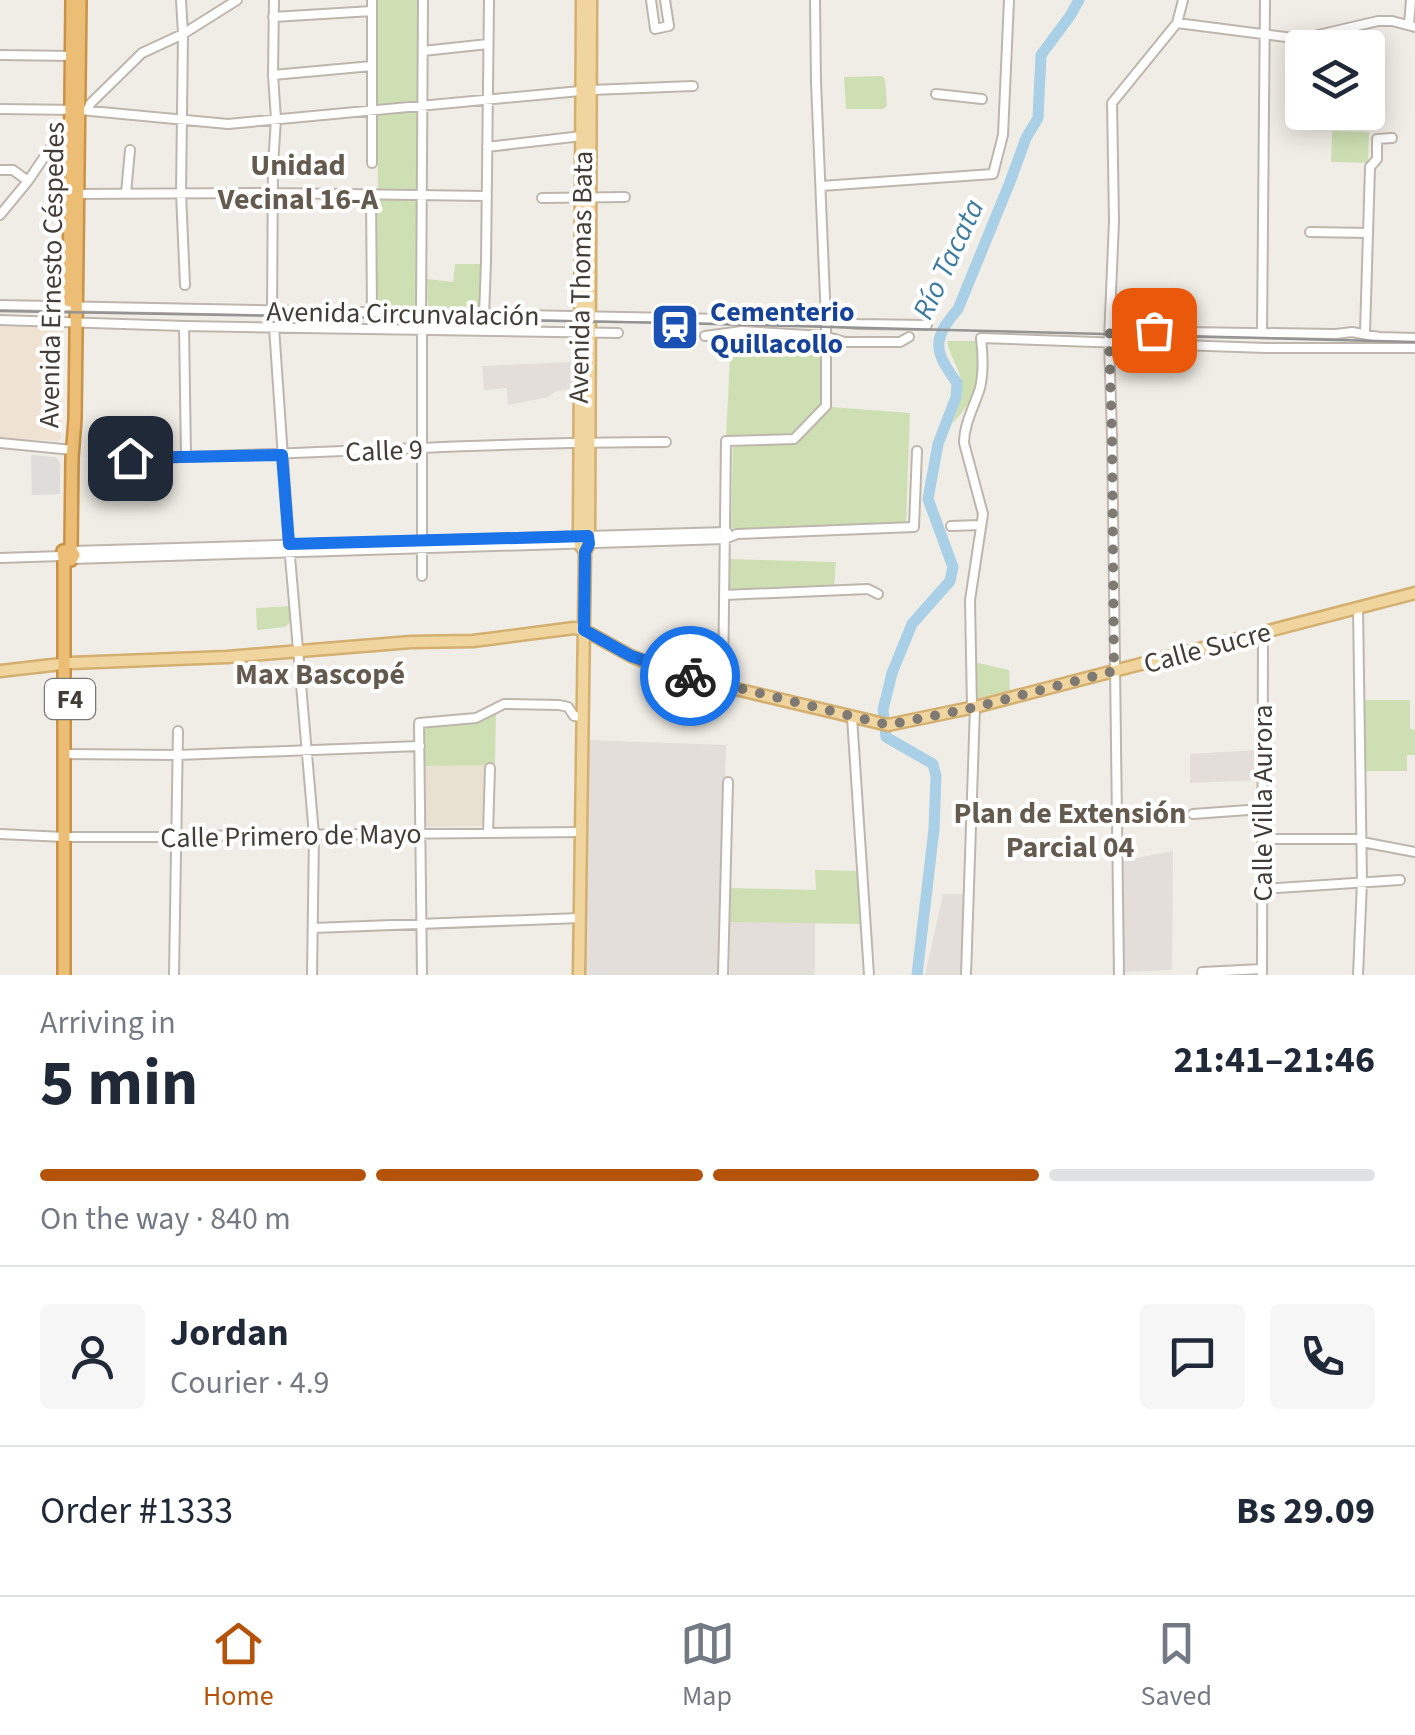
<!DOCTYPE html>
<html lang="en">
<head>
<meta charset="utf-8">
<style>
	body { margin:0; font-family:"Source Sans 3",sans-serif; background:#f6f6f7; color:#1f2937; height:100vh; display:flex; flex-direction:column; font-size:38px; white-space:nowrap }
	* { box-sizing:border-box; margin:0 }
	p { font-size:32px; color:#747a83 }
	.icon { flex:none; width:55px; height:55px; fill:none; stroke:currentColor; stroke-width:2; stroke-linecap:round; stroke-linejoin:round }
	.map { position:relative; height:975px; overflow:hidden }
	.details { display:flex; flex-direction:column; background:#fff; flex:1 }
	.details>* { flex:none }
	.buttons { position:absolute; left:1285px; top:30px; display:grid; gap:20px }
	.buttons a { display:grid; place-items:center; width:100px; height:100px; border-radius:10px; background:#fff; box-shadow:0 5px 25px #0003; font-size:50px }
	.pin { position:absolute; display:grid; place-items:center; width:85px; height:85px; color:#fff; margin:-42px; border-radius:20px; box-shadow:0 5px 15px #0006 }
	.courier { position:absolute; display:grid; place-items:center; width:100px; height:100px; margin:-50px; border:8px solid #1a73e8; border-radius:50%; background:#fff; color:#222; box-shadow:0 2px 12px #0007 }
	.summary em { font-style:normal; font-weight:700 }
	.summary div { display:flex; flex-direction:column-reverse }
	.summary { display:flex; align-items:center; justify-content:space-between; height:170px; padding:0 40px }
	h1 { font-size:65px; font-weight:700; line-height:75px }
	.bar { display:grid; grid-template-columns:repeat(4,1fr); gap:15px 10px; align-content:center; height:120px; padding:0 40px }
	.bar i { height:12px; border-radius:8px; background:#e0e1e3 }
	.bar .on { background:#b45309 }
	.bar p { grid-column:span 4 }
	.line { display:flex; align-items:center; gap:25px; padding:0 40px; border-top:2px solid #e0e1e3 }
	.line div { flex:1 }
	.round { display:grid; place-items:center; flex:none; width:105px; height:105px; border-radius:10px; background:#f6f6f7 }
	.menu { display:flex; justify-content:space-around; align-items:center; height:140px; border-top:2px solid #e0e1e3; background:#fff; font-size:28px; color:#747a83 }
	.menu a { display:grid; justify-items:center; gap:5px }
	.menu .on { color:#b45309 }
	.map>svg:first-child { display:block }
</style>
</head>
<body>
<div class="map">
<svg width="1415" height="975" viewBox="0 0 1415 975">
	<rect width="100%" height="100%" fill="#f0ede6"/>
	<path fill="#f0e2d3" d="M0,326L63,327L61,438L58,441L0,438Z"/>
	<path fill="#e3deda" d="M573,362L572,388L554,392L549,397L508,405L507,388L484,390L482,366Z
		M586,740L726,745L725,779H722L719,975H583Z
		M1258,750V780L1190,783V754Z
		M1173,851L1172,970L1122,972L1121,861Z
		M943,894H964L963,975H925Z
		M729,922H815V975H730Z"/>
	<path fill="#e8e0d1" d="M486,765L485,823L481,826L428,827L424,823V766Z"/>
	<path fill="#cee0b3" d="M375,0H419V103L376,105Z
		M882,76L885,79L887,106L883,109H846L844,77Z
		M418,109L419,191L378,189L377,114Z
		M1332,131L1369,132L1368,163L1331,162Z
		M376,200H418L416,309L376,308Z
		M455,264H483L481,312L428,309L427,279L453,282Z
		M731,337L821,342V404L790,435L726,438Z
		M947,341H979C982,381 979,394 952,424C955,414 961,401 962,390C963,373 950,358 947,341Z
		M831,407L910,413L906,523L735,529L731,528L733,447L760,442L797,443Z
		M728,559L836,562L834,587L728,591Z
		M292,606V620L285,627L257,630L256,608Z
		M974,662L1009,670L1010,690L975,699Z
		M1365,700H1410V729L1415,730V755H1407V771H1365Z
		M496,714L495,765L424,766L425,727L475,723Z
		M815,870L859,871L862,924L729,922L728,888L816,890Z"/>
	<path fill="#dfddda" d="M31,455L56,457L60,463V494L32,495Z"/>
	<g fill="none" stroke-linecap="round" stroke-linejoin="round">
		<path stroke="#a9d0e6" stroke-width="2.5" d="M579,621V608
			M578,661L579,635
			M1114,971L1115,937"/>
		<path stroke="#a9d0e6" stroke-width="11" d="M917,975L934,829L936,776L933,764L886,737L883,710L892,673L912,624L950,581L953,567L928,499L938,444L956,397L957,383C934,351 931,340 958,309L1010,182L1026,138L1038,118L1041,55L1070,16L1079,0"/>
		<g stroke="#beb6ac" stroke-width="12">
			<path id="minor" d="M181,0L183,34L181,193L185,285
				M651,0L655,29L669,26L665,0
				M273,17L372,11
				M1177,23L1301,39L1378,21H1392L1415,27
				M1409,25L1411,0
				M423,51L488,44
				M0,55L75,56
				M273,75L372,66
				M936,94L982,99
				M0,109L80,110L228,124L591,90L693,86
				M88,110L90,104L142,53L183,34L237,0
				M487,147L582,136
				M372,163V0
				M0,170H13L28,181
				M821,186L993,174L1003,135L1009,0
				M126,193L130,150
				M76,194L273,193L487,196
				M371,196L372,313
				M542,198L625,197
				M0,215L28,181L68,122
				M1310,232L1368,233
				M0,305L826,321L858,324L927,325
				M272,311L273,165L276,119L273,75L274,0
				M421,315L423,0
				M484,315L486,262L489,0
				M0,320L184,326L618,333
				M184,326L186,457
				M274,327L289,545L314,835L312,975
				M1110,331L1336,334L1352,332L1379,337L1415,338
				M1262,333L1265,0
				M1365,333L1370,167L1377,159V139L1392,138
				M705,336L742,331L824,336L845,342H900L909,337
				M0,443L73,450
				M102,459C290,456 478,442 666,442
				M951,526L980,525
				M72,551L727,532
				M0,558L62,556
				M72,559L725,539L737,534L914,527L917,451
				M422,576V329
				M724,595L868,589L878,594
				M723,686L726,441L794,439L826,406V321L816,82L815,0
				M972,708L970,600L983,514L964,443C964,424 974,407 980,388C984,371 983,355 981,338L1266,348H1415
				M852,717L869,975
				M64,754L178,755L420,746
				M1193,814L1262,809
				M488,833L490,768
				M0,834L64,837L581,832
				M1262,839H1361
				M1362,842L1415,852
				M1262,889L1400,880
				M313,928L580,918
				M174,975L178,731
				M422,975L419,723L476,718L504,704L559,705L568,707L574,716L582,717
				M723,975L728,782
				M966,975L975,707
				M1119,975L1112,435L1109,341L1114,221L1112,103L1177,23L1183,0
				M1202,975V972L1262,969
				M1262,975L1263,632
				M1358,975L1362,882L1358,607"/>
		</g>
		<g stroke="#d4b070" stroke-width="15">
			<path id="major" d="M582,0L579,536L580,545L585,552
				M0,671L70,663L227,657L411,642L473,641L574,628L584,630L631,656L653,665L723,686L888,725L975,707L1415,593
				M579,975L585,552L589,544L591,0"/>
		</g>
		<g stroke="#c99247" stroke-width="16">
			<path id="highway" d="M69,301L72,0
				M71,550L63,551L64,560H71L74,555L71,550L72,458L75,419L80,0
				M64,560V975"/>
		</g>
		<use href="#minor" stroke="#fff" stroke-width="8"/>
		<use href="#major" stroke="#f1d59e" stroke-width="10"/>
		<use href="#highway" stroke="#ecbe75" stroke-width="11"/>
		<path stroke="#949494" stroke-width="2.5" d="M0,311L675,323L1415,342"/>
	</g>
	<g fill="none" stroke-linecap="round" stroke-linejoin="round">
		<path stroke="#7f7b74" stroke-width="10" stroke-dasharray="0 18" d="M690,676L888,725L972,708L1114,671L1112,435L1109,341L1110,331L1154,330"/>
		<path stroke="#1a73e8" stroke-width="12" d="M130,458L282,455L289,544L588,536L589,544L585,552L584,630L631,656L690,676"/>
	</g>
	<defs>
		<g id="station-square" transform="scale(2.5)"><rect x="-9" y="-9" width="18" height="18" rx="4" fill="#1a4fb4" stroke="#fff"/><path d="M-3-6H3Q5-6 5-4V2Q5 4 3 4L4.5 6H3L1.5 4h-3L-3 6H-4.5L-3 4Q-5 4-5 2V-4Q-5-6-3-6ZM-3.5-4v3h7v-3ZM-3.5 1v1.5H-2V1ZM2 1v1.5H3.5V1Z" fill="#fff"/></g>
	</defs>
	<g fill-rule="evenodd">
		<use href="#station-square" x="675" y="327"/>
	</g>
	<g text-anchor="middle" stroke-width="8" stroke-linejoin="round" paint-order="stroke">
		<rect fill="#fff" stroke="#7b7772" stroke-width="2.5" x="45" y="679" width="50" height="40" rx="8"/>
		<g font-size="25" font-weight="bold" fill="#423d36">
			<text x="70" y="708">F4</text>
		</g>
		<g font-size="28" fill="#423d36" stroke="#fff">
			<text transform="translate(51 275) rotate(-89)" y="10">Avenida Ernesto Céspedes</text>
			<text transform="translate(580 277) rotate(-89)" y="10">Avenida Thomas Bata</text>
			<text transform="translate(403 313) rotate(1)" y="10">Avenida Circunvalación</text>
			<text transform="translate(384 450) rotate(-2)" y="10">Calle 9</text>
			<text transform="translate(1207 647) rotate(-15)" y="10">Calle Sucre</text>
			<text transform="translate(1262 803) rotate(-90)" y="10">Calle Villa Aurora</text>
			<text transform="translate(291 835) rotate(-1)" y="10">Calle Primero de Mayo</text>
		</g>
		<g font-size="28" font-weight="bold" fill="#164399" stroke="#fff" text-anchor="start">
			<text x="710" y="321">Cementerio<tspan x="710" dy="32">Quillacollo</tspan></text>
		</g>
		<g font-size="30" font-weight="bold" fill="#645a4e" stroke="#fff">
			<text x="298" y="175">Unidad<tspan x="298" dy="34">Vecinal 16-A</tspan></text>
			<text x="320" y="684">Max Bascopé</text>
			<text x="1070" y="823">Plan de Extensión<tspan x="1070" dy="34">Parcial 04</tspan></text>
		</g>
		<g font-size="30" font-style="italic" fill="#3d7ca0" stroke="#fff">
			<text transform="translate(948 259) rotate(-65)" y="10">Río Tacata</text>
		</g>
	</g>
</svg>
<div class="buttons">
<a><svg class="icon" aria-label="layers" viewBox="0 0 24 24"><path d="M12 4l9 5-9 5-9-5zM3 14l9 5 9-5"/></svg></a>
</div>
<div class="pin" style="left:1154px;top:330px;background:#ea580c"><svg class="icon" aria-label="bag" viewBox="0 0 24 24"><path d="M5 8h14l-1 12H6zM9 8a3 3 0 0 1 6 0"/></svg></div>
<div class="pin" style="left:130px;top:458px;background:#1f2937"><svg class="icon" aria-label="home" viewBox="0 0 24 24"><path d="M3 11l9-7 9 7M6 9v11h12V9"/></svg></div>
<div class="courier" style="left:690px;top:676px"><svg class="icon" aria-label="bike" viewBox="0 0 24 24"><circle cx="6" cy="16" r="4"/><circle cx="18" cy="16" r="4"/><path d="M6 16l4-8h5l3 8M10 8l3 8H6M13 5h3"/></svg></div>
</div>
<section class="details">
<div class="summary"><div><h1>5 min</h1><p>Arriving in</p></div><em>21:41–21:46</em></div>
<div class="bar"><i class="on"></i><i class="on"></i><i class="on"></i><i></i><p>On the way · 840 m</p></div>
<div class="line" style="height:180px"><a class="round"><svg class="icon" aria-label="person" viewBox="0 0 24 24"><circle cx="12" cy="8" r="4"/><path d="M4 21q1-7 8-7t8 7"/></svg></a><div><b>Jordan</b><p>Courier · 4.9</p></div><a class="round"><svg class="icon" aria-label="chat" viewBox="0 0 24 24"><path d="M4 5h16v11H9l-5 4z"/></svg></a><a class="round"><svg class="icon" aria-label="phone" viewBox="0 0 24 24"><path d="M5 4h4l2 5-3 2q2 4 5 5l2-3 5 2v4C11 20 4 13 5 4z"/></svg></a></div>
<div class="line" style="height:130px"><div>Order #1333</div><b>Bs 29.09</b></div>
</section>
<nav class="menu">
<a class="on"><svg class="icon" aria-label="home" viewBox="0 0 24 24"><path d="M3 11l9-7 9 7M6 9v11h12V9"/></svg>Home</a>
<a><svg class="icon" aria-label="map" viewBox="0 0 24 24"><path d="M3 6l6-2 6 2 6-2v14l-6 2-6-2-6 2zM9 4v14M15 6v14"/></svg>Map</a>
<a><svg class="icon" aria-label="saved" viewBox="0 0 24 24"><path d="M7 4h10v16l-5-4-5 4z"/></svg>Saved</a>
</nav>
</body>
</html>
